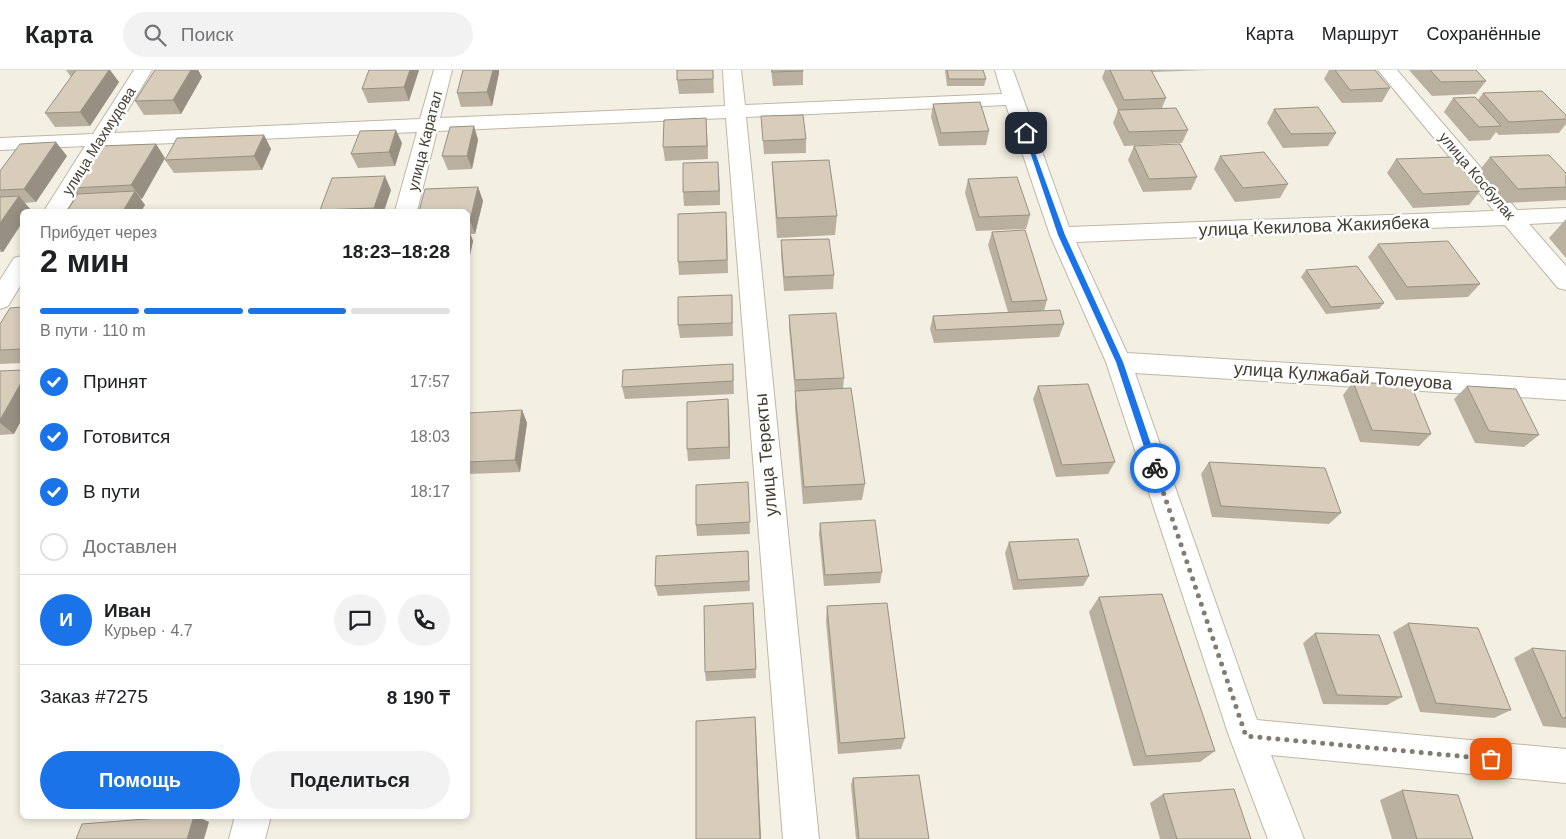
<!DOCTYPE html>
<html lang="ru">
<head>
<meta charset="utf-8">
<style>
	body { margin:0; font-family:Arial,sans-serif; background:#f2f2f2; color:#202124; height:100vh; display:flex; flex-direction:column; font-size:19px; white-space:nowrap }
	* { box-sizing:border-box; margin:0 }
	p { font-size:16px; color:#757577 }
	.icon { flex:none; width:28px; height:28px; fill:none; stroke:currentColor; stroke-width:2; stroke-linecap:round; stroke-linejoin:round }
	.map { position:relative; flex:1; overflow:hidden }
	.side { position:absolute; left:20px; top:139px; width:450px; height:610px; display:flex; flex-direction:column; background:#fff; border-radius:8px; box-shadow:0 2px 8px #0003 }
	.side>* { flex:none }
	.pin { position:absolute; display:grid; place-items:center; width:42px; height:42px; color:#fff; margin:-21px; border-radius:10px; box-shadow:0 2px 8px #0006 }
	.courier { position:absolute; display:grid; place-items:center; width:50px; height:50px; margin:-25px; border:4px solid #1a73e8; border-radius:50%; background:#fff; color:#222; box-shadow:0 1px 6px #0007 }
	.overview em { font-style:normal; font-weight:600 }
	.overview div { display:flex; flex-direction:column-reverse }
	.overview { display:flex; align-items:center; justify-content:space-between; height:85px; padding:0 20px }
	h1 { font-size:32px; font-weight:600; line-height:38px }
	.bar { display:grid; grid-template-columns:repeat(4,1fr); gap:8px 5px; align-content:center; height:60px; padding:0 20px }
	.bar i { height:6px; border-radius:4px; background:#e0e0e0 }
	.bar .selected { background:#1a73e8 }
	.bar p { grid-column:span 4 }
	.line { display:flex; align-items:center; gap:12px; padding:0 20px; border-top:1px solid #e0e0e0 }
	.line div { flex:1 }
	.round { display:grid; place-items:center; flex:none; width:52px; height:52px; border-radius:26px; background:#f2f2f2 }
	ol { padding:0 20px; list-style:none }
	li { display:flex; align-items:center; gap:15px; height:55px }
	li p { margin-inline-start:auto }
	li .icon { padding:5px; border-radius:50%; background:#1a73e8; color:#fff; stroke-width:4 }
	li:last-child { color:#757577 }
	li i { width:28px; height:28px; border:2px solid #e0e0e0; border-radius:50% }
	.action { display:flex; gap:10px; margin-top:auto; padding:10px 20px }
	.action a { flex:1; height:58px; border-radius:30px; background:#1a73e8; color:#fff; font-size:20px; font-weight:600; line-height:58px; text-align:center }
	.action a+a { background:#f2f2f2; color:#202124 }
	header { display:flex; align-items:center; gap:30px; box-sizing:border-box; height:70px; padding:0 25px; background:#fff; border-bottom:1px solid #e0e0e0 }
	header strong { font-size:24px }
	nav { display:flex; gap:28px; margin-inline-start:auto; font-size:18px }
	.search { width:350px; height:45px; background:#f2f2f2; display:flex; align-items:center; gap:12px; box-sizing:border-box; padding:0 18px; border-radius:28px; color:#757577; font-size:19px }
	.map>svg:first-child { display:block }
</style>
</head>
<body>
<header>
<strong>Карта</strong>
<div class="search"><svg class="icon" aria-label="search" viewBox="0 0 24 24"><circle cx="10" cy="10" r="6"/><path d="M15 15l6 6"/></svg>Поиск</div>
<nav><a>Карта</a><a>Маршрут</a><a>Сохранённые</a></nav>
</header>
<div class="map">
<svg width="1566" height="769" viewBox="0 0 1566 769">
	<rect width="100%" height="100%" fill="#f3efe2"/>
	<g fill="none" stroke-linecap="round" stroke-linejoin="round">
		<g stroke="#bfb7a4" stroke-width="2">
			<path id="minor" d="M134,0H152L114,63L420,49L434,0H452L440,48L725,36L723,0H741L745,35L1002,24L995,0H1013L1069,157L1494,141L1378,0H1397L1517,140L1566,138V152L1529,154L1566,196V220L1558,218L1505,155L1076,172L1127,283L1566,310V330L1135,303L1257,650L1566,679V713L1271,685L1304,769H1268L1229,666L1106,292L1050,165L1006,35L746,47L819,769H783L726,48L437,61L417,141H395L417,62L106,76L66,141H44L85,76L0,80V68L93,64Z
				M22,186V213L8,236L0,239V210L14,188Z
				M235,746H271L265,769H229Z"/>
		</g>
		<use href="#minor" fill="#fff" fill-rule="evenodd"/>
	</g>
	<path fill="#bab0a0" d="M66,0H110L119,12L90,56L55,57L45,43L71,7Z
		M155,0H198L202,7L181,44L144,45L135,31Z
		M369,0H419L409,31L368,33L362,19Z
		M713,0L714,23L679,24L677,10Z
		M771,0H803V15L773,16Z
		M945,0H983L986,9L984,16H947Z
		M1105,0H1207L1152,2L1166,28L1162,38L1188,60L1182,73L1124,76L1113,53L1118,40L1102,8Z
		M1329,0H1375L1390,18L1382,32L1342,33L1324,9Z
		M1409,0H1476L1486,11L1476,24L1432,26Z
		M499,3L492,36L461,37L457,23Z
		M1483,23L1566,45V54L1559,63L1499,65L1496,62L1490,70L1469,71L1444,42L1453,28L1478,30Z
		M933,34L989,61L986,75L939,76L931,47Z
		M1274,39L1336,63L1328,76L1283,78L1267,53Z
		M761,46L806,69V83L764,84Z
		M706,48L708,89L665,91L663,77Z
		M474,56L478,70L472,99L448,100L442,86Z
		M264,65L271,79L262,100L174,103L165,90Z
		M402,73L395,96L358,98L351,84Z
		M1134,76L1197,107L1191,120L1143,122L1128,90Z
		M67,86L36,132L25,133L31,140L3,182H0V101Z
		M1220,86L1288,114L1280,128L1235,132L1214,99Z
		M1490,87L1566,103V130L1506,133L1479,101Z
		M165,88L142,129H140L145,135L141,141H67L77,125L72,118Z
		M1396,89L1480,121L1469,135L1413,138L1387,103Z
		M772,92L837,146L835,165L777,168L773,112Z
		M719,105L720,135L684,136L683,122Z
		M968,109L1030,145L1026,159L976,161L965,123Z
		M478,117L483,131L475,164H470L473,171L468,194V141Z
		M391,120L384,141H321L320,140Z
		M1566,149V188L1549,168Z
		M727,156L728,203L679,205L678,192Z
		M992,162L1047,230L1044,241L1064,254L1059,267L934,273L930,259L933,246L1008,242L988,175Z
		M781,170L834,205L833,219L784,221L781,184Z
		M1378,174L1480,214L1468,227L1396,230L1368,187Z
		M1306,200L1384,233L1379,239L1326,244L1301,207Z
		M732,225L733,266L680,268L678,255Z
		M22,237V293L0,294V254Z
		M789,245L844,308L843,319L865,414L862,430L803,434L795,339V323L789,258Z
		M733,294L734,324L625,329L622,317Z
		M0,301L14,364L0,365Z
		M1353,312L1431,364L1419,376L1360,372L1343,325Z
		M1038,316L1115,392L1108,404L1056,407L1033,329Z
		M1467,316L1539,365L1524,377L1475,373L1454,329Z
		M522,340L527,353L520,402L468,404V343Z
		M729,342L730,389L688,391L687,379Z
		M1209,392L1341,443L1329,454L1212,447L1201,404Z
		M748,412L750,464L697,466L696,455Z
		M820,453L882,502L880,513L824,516L819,464Z
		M1009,472L1089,506L1083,516L1013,520L1005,483Z
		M748,481L750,521L658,526L655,516Z
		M1099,527L1215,681L1200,692L1133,696L1089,542Z
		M753,533L756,608L706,611L705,602Z
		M827,536L905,668L901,679L838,684L826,551Z
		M1408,553L1511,640L1494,648L1420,642L1393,562Z
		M1315,563L1402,627L1387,635L1323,634L1303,573Z
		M1532,578L1566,581V658L1543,656L1514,588Z
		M853,708L929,769H856L851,715Z
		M1402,720L1473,769H1392L1380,730Z
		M1163,724L1251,769H1160L1150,733Z"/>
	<path fill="#979082" d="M109,0H110L119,12L90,56L80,42Z
		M191,0H198L202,7L181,44L173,30Z
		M410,0H419L409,31L404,17Z
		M493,0H499V3L492,36L487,22Z
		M706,48L707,62L708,89L707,76Z
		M474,56L478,70L472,99L467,86Z
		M396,60L402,73L395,96L389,82Z
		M264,65L271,79L262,100L254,86Z
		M56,72L67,86L36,132L24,119Z
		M156,74L165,88L142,129L131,115Z
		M718,92L719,105L720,135L719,121Z
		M385,106L391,120L384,141H376L374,138Z
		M478,117L483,131L475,164L470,150Z
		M135,121L145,135L141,141H123Z
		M19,126L31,140L30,141H22V152L3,182L0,179V153Z
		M468,158L473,171L468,194Z
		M22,311V349L14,364L0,353V350Z
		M728,329L729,342L730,389L729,377Z
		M522,340L527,353L520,402L515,390Z
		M755,647L756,659L761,769H760Z
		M194,746H196L209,752L204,769H187Z"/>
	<path fill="#d8cdba" stroke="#979082" d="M76,0H109L80,42L45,43Z
		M155,0H191L173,30L135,31Z
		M369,0H410L404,17L362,19Z
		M463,0H493L487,22L457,23Z
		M677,0H713V9L677,10Z
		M772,0H803V1L772,2Z
		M947,0H983L986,9H949Z
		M1110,0H1151L1166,28L1124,30Z
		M1335,0H1375L1390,18L1350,20Z
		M1430,0H1476L1486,11L1441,12Z
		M1542,21L1566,45V49L1509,52L1483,23Z
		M1475,27L1501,56L1479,57L1453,28Z
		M980,32L989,61L941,63L933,34Z
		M1318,37L1336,63L1291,64L1274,39Z
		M1176,38L1188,60L1129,62L1118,40Z
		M803,45L806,69L763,71L761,46Z
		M706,48L707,76L663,77L664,50Z
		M474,56L467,86H442L450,57Z
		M396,60L389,82L351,84L360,61Z
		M264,65L254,86L165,90L177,68Z
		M56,72L24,119L0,120V101L20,74Z
		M156,74L131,115L72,118L99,76Z
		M1180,74L1197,107L1149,109L1134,76Z
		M1264,82L1288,114L1243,118L1220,86Z
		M1549,85L1566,103V117L1518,119L1490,87Z
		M1452,87L1480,121L1423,124L1396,89Z
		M829,90L837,146L777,148L772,92Z
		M718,92L719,121L683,122V93Z
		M385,106L374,138L320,140L332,108Z
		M1017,107L1030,145L979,147L968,109Z
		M478,117L470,150H468V141H419L425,119Z
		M135,121L123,141H67L78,124Z
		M19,126L0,153V127Z
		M726,142L727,190L678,192V144Z
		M1025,160L1047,230L1012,232L992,162Z
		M829,169L834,205L784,207L781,170Z
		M1448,171L1480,214L1407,217L1378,174Z
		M1357,196L1384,233L1331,237L1306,200Z
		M732,225V253L678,255V227Z
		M22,237V279L0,280V254L10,238Z
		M1060,240L1064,254L936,260L933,246Z
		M836,243L844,308L795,310L789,245Z
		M733,294V311L622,317L623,300Z
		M22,300V311L0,350V301Z
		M1353,312L1411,315L1431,364L1372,360Z
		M1088,314L1115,392L1062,395L1038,316Z
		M1467,316L1516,319L1539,365L1489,361Z
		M851,318L865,414L804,417L795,321Z
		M728,329L729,377L687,379V332Z
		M522,340L515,390L468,392V343Z
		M1209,392L1325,398L1341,443L1221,436Z
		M748,412L750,452L696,455V415Z
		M875,450L882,502L825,505L820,453Z
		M1078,469L1089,506L1018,510L1009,472Z
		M748,481L749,511L655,516L656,486Z
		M1162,524L1215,681L1146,686L1099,527Z
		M753,533L756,599L705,602L704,536Z
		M887,533L905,668L840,673L827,536Z
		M1408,553L1478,558L1511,640L1436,633Z
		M1315,563L1379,565L1402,627L1337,625Z
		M1532,578L1566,581V648H1562Z
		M755,647L760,769H696V651Z
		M919,705L929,769H859L853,708Z
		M1234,719L1251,769H1177L1163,724Z
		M1402,720L1458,725L1473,769H1417Z
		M184,746H194L187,769H76L82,754Z"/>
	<path fill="#1a73e8" d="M1023,61L1028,63L1065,165L1123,292L1159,398L1158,400H1152L1151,398L1116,292L1058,165Z"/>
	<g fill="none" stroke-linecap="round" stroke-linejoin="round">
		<path stroke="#827c70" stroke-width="5" stroke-dasharray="0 9" d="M1155,398L1246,666L1491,689"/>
	</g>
	<g text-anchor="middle" stroke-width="5" stroke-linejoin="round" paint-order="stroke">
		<g font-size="15" fill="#453e32" stroke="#fff">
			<text transform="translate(99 71) rotate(-58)" y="5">улица Махмудова</text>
			<text transform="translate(425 71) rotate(-76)" y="5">улица Каратал</text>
			<text transform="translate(1477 106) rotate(50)" y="5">улица Косбулак</text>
		</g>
		<g font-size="18" fill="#453e32" stroke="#fff">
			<text transform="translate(1314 156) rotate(-2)" y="6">улица Кекилова Жакиябека</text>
			<text transform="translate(1343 306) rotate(4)" y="6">улица Кулжабай Толеуова</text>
			<text transform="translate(766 385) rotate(-95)" y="6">улица Теректы</text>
		</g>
	</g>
</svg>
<div class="pin" style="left:1491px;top:689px;background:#ea580c"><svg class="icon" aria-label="bag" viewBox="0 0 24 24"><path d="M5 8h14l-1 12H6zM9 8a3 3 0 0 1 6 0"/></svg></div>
<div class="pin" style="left:1026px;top:63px;background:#1f2937"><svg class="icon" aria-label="home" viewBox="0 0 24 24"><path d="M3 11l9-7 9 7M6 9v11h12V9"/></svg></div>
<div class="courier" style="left:1155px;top:398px"><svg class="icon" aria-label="bike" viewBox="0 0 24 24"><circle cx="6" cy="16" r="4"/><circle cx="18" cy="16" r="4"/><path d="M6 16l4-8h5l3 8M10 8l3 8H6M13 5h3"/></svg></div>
<section class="side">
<div class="overview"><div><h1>2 мин</h1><p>Прибудет через</p></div><em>18:23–18:28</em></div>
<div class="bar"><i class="selected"></i><i class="selected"></i><i class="selected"></i><i></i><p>В пути · 110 m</p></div>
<ol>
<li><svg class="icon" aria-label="check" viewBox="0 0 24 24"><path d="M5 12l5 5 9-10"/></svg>Принят<p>17:57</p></li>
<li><svg class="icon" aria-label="check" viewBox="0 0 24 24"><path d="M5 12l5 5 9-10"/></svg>Готовится<p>18:03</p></li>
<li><svg class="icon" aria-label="check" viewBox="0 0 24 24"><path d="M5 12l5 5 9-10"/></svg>В пути<p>18:17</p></li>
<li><i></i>Доставлен</li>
</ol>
<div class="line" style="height:90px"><b class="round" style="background:#1a73e8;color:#fff">И</b><div><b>Иван</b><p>Курьер · 4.7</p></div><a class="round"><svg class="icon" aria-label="chat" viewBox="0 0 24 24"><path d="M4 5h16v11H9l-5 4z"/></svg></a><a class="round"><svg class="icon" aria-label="phone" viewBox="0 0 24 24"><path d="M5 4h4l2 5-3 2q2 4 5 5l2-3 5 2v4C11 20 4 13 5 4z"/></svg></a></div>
<div class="line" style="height:65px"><div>Заказ #7275</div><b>8 190 ₸</b></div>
<div class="action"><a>Помощь</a><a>Поделиться</a></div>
</section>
</div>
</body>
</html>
